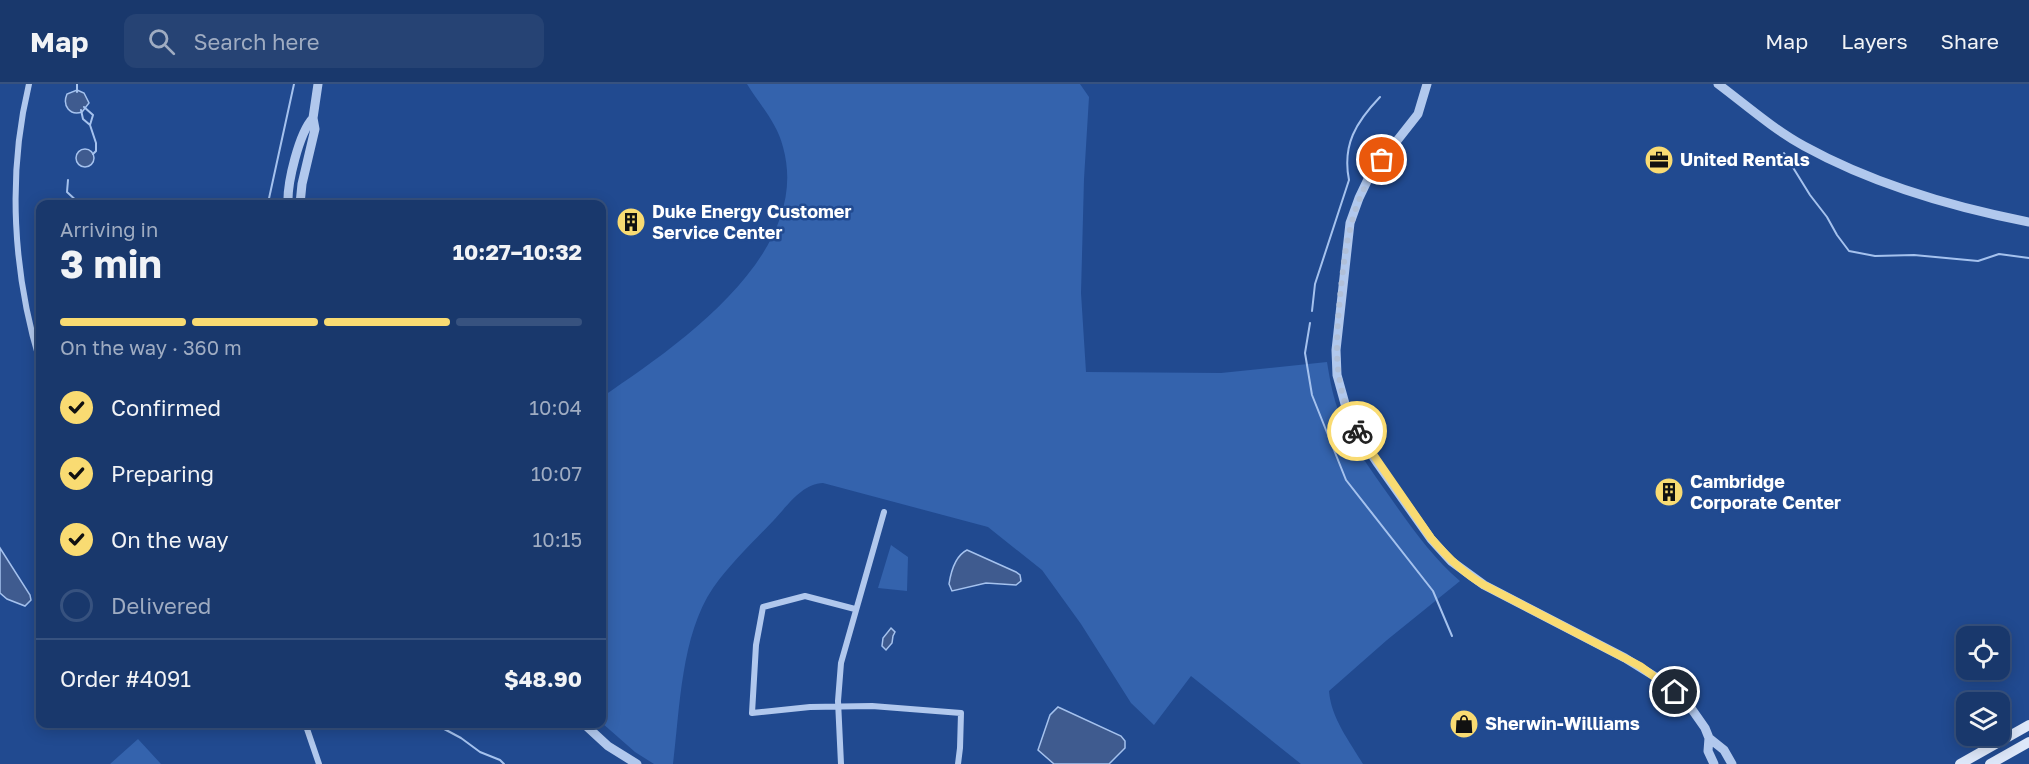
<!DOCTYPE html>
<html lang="en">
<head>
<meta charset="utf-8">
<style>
	body { margin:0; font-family:"Golos Text",sans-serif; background:#264374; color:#f1f3f6; height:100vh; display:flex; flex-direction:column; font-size:22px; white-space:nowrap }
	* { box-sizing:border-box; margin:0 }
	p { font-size:20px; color:#9facc2 }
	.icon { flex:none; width:33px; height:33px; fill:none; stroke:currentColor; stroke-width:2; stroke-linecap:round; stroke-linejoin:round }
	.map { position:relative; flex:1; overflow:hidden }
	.details { position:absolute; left:36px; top:116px; width:570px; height:528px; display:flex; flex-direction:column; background:#19386c; border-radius:12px; box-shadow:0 3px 15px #0003,0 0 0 2px #37527f }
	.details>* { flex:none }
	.fabs { position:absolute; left:1956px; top:542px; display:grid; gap:12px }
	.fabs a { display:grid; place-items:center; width:54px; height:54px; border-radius:12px; background:#19386c; box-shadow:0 3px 15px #0003,0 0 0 2px #37527f; font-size:30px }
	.pin { position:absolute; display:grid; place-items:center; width:51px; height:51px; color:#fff; margin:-26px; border:3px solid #fff; border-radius:50%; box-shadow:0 2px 6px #0007 }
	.courier { position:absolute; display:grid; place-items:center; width:60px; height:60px; margin:-30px; border:4px solid #f9db72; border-radius:50%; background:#fff; color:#222; box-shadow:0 2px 8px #0007 }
	.head em { font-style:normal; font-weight:700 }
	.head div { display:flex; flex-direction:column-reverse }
	.head { display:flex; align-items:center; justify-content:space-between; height:102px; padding:0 24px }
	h1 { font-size:39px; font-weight:700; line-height:45px }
	.bar { display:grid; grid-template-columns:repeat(4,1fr); gap:9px 6px; align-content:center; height:72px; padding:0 24px }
	.bar i { height:8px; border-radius:4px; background:#37527f }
	.bar .current { background:#f9db72 }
	.bar p { grid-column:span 4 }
	.line { display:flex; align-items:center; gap:15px; padding:0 24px; border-top:2px solid #37527f }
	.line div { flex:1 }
	ol { padding:0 24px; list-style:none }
	li { display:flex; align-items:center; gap:18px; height:66px }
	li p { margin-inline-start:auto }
	li .icon { padding:6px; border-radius:50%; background:#f9db72; color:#111; stroke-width:4 }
	li:last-child { color:#9facc2 }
	li i { width:33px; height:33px; border:3px solid #37527f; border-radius:50% }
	header { display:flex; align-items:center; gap:36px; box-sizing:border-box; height:84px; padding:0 30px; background:#19386c; border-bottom:2px solid #37527f }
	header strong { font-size:28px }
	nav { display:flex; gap:33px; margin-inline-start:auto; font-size:21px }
	.search { width:420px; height:54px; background:#264374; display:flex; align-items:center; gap:15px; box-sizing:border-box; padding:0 21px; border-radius:12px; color:#9facc2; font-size:22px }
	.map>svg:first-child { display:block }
</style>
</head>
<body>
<header>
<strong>Map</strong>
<div class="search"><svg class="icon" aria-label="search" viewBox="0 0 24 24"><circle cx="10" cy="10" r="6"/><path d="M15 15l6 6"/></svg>Search here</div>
<nav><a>Map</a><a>Layers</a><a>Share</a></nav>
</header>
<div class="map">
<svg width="2029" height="680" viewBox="0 0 2029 680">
	<rect width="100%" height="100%" fill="#214a90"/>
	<path fill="#3463ad" d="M747,0H1080L1089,13L1084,95L1081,209L1086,288L1221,289L1327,278C1330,296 1333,314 1340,331C1352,361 1371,386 1390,413C1411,443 1432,473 1460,497L1387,556L1329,607C1331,634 1350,658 1363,680H1301L1191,592L1154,641L1131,619L1081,540L1042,486L988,443L823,399C803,399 787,422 774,436C753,458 731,479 713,504C681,551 680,624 673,680H654L635,668L602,639V313C677,262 813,170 783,63C777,39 760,21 747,0Z
		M891,461L908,473L907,507L878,504Z
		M138,655L161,680H110Z"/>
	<path fill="#3f5b8f" stroke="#a5c2ee" stroke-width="1.5" d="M77,6L84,9L89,19L82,28C70,32 62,22 67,10Z
		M76 74a9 9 0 1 1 18 0a9 9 0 1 1-18 0Z
		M0,464L30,511L31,516L25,522L7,515L0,509Z
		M967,466L1016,488L1020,491L1021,497L1016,501L986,499L952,507L949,500C951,487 955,472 967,466Z
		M891,544L895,548L893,552L892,559L886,566L882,562L883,554Z
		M1058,623L1121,652L1125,657V664L1109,680H1054L1038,666L1050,631Z"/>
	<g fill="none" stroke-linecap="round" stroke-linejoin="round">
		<path stroke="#a5c2ee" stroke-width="2" d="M77,8V0
			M84,23L93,31L90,41L96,59V67L93,70
			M81,26L83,35L90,41
			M1784,69L1810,111L1827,133L1837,151L1849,167L1875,172L1914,171L1978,177L1999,170L2029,174
			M68,96L67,108L80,120
			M268,119L294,0
			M1312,227L1315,200L1349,96C1342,61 1356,38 1380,13
			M1310,239L1305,269L1312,311L1346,396L1433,507L1452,552
			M433,639L461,654L480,668L500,676L504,680"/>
		<path stroke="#b1c8ed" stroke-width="6" d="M29,0C7,91 13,189 40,278
			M855,525L805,512L763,523L756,561L752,629L810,623L872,622L961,629L960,664L958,680
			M305,639L319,680
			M841,680L838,617L841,579L884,428"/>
		<path stroke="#b1c8ed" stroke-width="9" d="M1427,0L1418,30L1370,91L1359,114L1350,139L1336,266L1337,291L1347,327L1362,356L1378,380L1431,455L1451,477L1484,501L1625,574L1667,600L1691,624L1705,644L1709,654L1708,667L1714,680
			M1718,0C1746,21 1773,45 1804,62C1873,100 1952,123 2029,138
			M288,120C287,99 299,49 313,34
			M300,120L302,100L315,45L313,34L318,0
			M583,639L608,662L637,680
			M1709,654L1724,666L1732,680"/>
		<path stroke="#dde7f9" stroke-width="10" d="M1960,680L2029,641
			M1990,680L2029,658"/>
	</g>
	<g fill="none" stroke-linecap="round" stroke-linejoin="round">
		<path stroke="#b1c0d8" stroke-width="6" stroke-dasharray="0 10.8" d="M1357,347C1331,298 1336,257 1341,204C1346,157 1352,114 1382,76"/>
		<path stroke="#f9db72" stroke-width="8" d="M1357,347L1431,454C1447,473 1463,489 1484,501L1640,582L1675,608"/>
	</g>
	<defs>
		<g id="office-disc" transform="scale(1.5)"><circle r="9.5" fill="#f9db72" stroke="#214a90"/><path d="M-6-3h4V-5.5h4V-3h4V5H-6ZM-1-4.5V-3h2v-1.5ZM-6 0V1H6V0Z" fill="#111"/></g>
		<g id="building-disc" transform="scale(1.5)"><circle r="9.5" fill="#f9db72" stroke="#214a90"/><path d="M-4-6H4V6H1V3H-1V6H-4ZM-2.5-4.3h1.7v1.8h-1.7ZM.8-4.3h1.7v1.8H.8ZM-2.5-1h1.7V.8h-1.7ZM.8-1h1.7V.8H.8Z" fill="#111"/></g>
		<g id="shop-disc" transform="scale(1.5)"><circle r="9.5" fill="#f9db72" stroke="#214a90"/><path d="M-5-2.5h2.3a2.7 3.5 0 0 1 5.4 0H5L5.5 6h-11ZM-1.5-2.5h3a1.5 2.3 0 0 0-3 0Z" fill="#111"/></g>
	</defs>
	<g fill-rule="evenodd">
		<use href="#office-disc" x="1659" y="76"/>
		<use href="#building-disc" x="631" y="138"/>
		<use href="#building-disc" x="1669" y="408"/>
		<use href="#shop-disc" x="1464" y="640"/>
	</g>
	<g text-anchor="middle" stroke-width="5" stroke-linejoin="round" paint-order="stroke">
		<g font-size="18" font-weight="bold" fill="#fff" stroke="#214a90" text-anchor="start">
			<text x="1680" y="82">United Rentals</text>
			<text x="652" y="134">Duke Energy Customer<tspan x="652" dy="21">Service Center</tspan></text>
			<text x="1690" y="404">Cambridge<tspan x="1690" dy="21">Corporate Center</tspan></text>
			<text x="1485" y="646">Sherwin-Williams</text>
		</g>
	</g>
</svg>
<div class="fabs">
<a><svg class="icon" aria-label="locate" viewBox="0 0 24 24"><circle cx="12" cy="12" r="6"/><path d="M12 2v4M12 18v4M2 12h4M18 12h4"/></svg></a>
<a><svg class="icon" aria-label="layers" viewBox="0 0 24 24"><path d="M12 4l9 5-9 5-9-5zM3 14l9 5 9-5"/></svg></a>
</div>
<div class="pin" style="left:1382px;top:76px;background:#ea580c"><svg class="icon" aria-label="bag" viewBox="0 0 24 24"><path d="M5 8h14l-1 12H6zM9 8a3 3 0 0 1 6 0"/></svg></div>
<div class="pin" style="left:1675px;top:608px;background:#1f2937"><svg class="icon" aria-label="home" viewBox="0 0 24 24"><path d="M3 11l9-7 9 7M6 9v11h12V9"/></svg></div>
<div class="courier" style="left:1357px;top:347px"><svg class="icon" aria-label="bike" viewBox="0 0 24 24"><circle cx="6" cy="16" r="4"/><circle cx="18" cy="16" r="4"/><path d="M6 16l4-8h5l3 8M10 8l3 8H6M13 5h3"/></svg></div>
<section class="details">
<div class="head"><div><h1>3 min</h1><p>Arriving in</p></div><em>10:27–10:32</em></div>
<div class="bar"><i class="current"></i><i class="current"></i><i class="current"></i><i></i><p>On the way · 360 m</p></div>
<ol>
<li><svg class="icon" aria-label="check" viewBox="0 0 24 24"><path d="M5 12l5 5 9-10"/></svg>Confirmed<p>10:04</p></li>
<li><svg class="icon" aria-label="check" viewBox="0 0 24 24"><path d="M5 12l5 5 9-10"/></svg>Preparing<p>10:07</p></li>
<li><svg class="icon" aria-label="check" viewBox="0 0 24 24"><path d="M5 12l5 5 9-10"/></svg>On the way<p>10:15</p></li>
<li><i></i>Delivered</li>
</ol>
<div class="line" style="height:78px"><div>Order #4091</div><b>$48.90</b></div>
</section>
</div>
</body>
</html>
